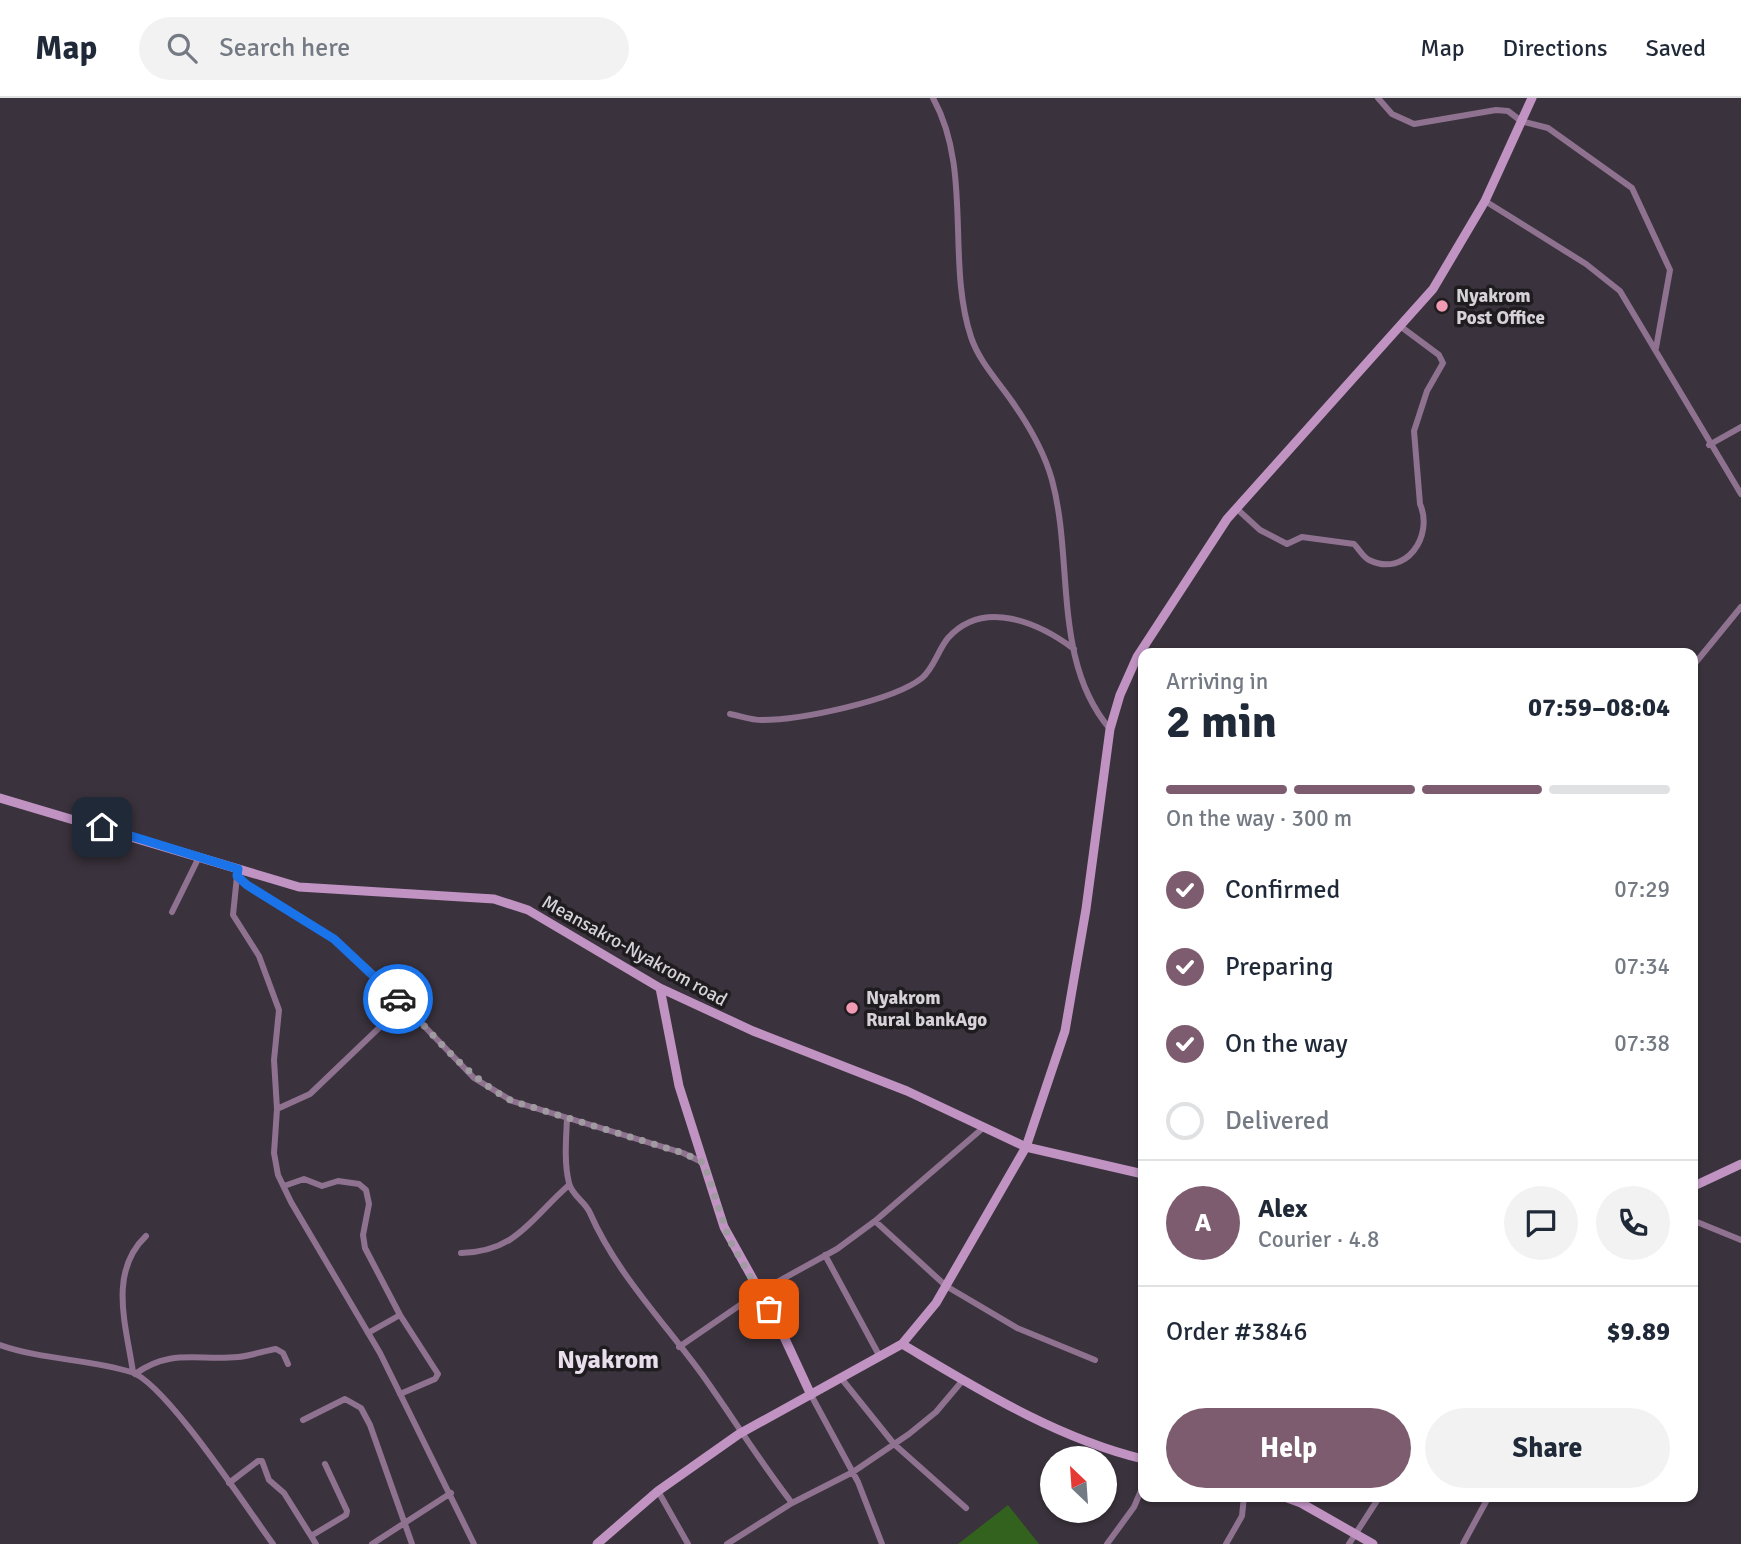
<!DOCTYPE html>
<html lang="en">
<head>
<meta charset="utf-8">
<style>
	body { margin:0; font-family:Signika,sans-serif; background:#f2f2f3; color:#1f2937; height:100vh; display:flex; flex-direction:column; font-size:26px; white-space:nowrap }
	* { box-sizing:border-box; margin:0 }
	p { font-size:23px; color:#747a83 }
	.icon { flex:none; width:38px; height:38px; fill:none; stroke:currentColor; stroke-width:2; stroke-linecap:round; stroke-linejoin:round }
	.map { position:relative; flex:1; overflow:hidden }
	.drawer { position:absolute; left:1138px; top:550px; width:560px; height:854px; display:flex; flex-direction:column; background:#fff; border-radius:14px; box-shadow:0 2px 5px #0004 }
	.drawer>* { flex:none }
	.needle { width:46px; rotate:335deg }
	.tools { position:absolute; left:1040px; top:1348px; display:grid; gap:14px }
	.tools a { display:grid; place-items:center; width:77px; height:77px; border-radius:50%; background:#fff; box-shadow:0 2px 5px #0004; font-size:35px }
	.pin { position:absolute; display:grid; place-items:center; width:60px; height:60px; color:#fff; margin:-30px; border-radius:14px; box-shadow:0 4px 10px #0006 }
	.courier { position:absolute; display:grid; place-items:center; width:70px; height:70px; margin:-35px; border:5px solid #1a73e8; border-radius:50%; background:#fff; color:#222; box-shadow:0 2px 9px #0007 }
	.summary em { font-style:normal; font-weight:700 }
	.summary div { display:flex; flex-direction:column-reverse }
	.summary { display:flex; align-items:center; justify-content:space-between; height:119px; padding:0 28px }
	h1 { font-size:46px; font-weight:700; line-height:52px }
	.bar { display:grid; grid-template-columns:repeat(4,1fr); gap:10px 7px; align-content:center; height:84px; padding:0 28px }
	.bar i { height:9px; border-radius:5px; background:#e0e1e3 }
	.bar .active { background:#7d5c6f }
	.bar p { grid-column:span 4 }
	.line { display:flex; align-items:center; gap:18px; padding:0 28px; border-top:2px solid #e0e1e3 }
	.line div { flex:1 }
	.round { display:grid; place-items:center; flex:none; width:74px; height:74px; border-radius:37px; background:#f2f2f3 }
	ol { padding:0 28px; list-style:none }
	li { display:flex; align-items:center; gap:21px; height:77px }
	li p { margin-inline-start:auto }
	li .icon { padding:7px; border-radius:50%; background:#7d5c6f; color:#fff; stroke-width:4 }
	li:last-child { color:#747a83 }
	li i { width:38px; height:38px; border:4px solid #e0e1e3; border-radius:50% }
	.action { display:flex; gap:14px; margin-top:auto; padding:14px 28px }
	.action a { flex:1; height:80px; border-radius:42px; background:#7d5c6f; color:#fff; font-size:28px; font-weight:700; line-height:80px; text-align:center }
	.action a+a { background:#f2f2f3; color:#1f2937 }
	header { display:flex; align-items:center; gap:42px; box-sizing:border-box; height:98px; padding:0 35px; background:#fff; border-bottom:2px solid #e0e1e3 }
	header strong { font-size:33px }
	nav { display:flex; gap:38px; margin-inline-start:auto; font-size:24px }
	.search { width:490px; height:63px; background:#f2f2f3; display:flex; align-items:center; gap:18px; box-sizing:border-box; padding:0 24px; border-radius:38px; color:#747a83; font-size:26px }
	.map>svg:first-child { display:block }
</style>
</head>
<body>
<header>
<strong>Map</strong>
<div class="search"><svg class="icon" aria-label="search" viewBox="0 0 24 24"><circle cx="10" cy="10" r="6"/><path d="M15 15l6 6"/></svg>Search here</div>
<nav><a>Map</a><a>Directions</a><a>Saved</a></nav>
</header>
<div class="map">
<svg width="1741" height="1446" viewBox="0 0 1741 1446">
	<rect width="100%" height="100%" fill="#3a323c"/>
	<path fill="#33611e" d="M1008,1407L1039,1446H958Z"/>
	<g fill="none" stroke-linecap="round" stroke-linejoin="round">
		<path stroke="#8e7290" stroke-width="6" d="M933,0C973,72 946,163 971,239C979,263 997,282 1011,302C1028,326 1044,353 1052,382C1074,463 1052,563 1110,631
			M1378,0L1392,16L1414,26L1496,12L1508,13L1521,23L1548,30L1632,90L1670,172L1656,250
			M1485,103L1586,166L1620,193L1741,396
			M1709,347L1741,329
			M1236,410L1260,432L1287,446L1302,439L1354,446C1359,451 1363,459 1369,462C1406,480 1434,438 1420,406L1414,333L1427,293L1443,265L1439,257L1400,228
			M1692,569L1741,509
			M730,616C741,618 751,622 762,622C800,622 893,603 922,580C934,570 938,552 948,540C984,500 1039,525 1074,551
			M237,776L247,787L334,841L379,881L474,980L512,1003L683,1055L704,1065
			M237,778L233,817L259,858L279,912L274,962L277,1011L274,1055L278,1077L291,1104L380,1255L474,1446
			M172,814L199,759
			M277,1011L310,996L404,906
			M567,1021C566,1042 564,1065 569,1085C572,1098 585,1103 590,1115C617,1177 667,1227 706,1282C735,1323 761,1365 792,1405
			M284,1088L304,1081L322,1088L338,1083L359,1086L366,1092L369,1106L363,1137L365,1150L400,1217L438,1276L435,1281L400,1296
			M1692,1122L1741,1142
			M875,1123L946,1188L1017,1230L1095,1262
			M461,1155C517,1154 531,1120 569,1087
			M825,1157L880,1259
			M368,1235L400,1217
			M0,1247C43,1262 88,1261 131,1274C165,1284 248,1412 273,1446
			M679,1249L759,1194L837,1151L875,1123L983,1030
			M133,1274C126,1227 108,1174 146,1138
			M135,1276C171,1250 198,1263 238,1259C251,1258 263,1253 276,1251L283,1255L288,1266
			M841,1280L894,1346L966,1410
			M811,1297L858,1384L882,1446
			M303,1322L345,1301L361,1310L370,1327L412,1446
			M229,1385L258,1363H262L269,1382L284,1395L316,1446
			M658,1393L688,1446
			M311,1438L346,1417L347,1413L325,1366
			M372,1446L451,1395
			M727,1446L792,1405L853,1374L909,1336L936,1314L963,1282
			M1107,1446L1134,1409L1143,1388
			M1226,1446L1242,1418L1244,1398
			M1349,1446L1380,1398
			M1463,1446L1489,1398"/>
		<path stroke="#c093c3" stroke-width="9" d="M0,700L299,789L494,801L528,812L660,890L753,933L907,993L1026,1049L1143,1076
			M660,890L679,988L724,1129L779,1228L811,1297
			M1692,1089L1741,1066
			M902,1246C978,1291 1056,1340 1143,1361
			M1282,1398L1301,1405L1373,1446
			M597,1446L658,1393L739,1336L902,1246L936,1205L1026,1049L1065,933L1086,811L1110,631L1120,597L1137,559L1227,421L1433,191L1485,103L1532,0"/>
	</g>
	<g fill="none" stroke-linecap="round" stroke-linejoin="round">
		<path stroke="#a09aa1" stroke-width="7" stroke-dasharray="0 12.6" d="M398,901C435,937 466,979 512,1003L683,1055L704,1065L729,1141L769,1211"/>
		<path stroke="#1a73e8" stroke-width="9" d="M102,729L238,771L237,778L247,787L334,841L398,901"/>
	</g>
	<g fill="#f19ab4" stroke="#1f1c20" stroke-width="2.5">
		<circle cx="1442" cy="208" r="7"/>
		<circle cx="852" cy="910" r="7"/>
	</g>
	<g text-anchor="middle" stroke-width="7" stroke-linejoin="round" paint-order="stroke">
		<g font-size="19" font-weight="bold" fill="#d7d2d8" stroke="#1f1c20" text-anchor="start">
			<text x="1456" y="204">Nyakrom<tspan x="1456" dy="22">Post Office</tspan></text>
			<text x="866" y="906">Nyakrom<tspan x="866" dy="22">Rural bankAgo</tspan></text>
		</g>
		<g font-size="19" fill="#d7d2d8" stroke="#1f1c20">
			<text transform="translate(635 852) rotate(29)" y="7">Meansakro-Nyakrom road</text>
		</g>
		<g font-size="26" font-weight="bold" fill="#e9dfec" stroke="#1f1c20">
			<text x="608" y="1270">Nyakrom</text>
		</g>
	</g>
</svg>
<div class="tools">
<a><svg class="needle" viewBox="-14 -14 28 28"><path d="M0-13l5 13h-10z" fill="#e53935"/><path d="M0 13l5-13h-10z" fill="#747a83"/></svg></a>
</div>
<div class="pin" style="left:769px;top:1211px;background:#ea580c"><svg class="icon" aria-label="bag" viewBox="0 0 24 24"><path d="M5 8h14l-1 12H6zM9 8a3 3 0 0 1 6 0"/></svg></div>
<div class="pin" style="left:102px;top:729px;background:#1f2937"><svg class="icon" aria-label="home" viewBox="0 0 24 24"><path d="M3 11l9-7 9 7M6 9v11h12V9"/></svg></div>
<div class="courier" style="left:398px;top:901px"><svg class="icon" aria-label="car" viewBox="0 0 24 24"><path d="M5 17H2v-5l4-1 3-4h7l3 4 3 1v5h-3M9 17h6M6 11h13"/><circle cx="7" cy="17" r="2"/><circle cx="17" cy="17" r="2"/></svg></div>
<section class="drawer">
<div class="summary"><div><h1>2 min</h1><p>Arriving in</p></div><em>07:59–08:04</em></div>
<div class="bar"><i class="active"></i><i class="active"></i><i class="active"></i><i></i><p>On the way · 300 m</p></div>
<ol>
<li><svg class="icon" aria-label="check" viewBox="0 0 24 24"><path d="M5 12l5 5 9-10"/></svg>Confirmed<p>07:29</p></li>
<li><svg class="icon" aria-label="check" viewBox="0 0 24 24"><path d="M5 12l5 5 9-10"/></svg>Preparing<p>07:34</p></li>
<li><svg class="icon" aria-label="check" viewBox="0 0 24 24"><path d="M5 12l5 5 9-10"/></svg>On the way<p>07:38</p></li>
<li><i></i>Delivered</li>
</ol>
<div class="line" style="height:126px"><b class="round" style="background:#7d5c6f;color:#fff">A</b><div><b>Alex</b><p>Courier · 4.8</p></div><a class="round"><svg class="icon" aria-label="chat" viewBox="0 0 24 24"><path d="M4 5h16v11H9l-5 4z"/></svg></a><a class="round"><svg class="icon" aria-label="phone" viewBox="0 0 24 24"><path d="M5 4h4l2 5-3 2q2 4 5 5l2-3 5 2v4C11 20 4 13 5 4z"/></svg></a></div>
<div class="line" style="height:91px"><div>Order #3846</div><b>$9.89</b></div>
<div class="action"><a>Help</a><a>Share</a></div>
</section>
</div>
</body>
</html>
